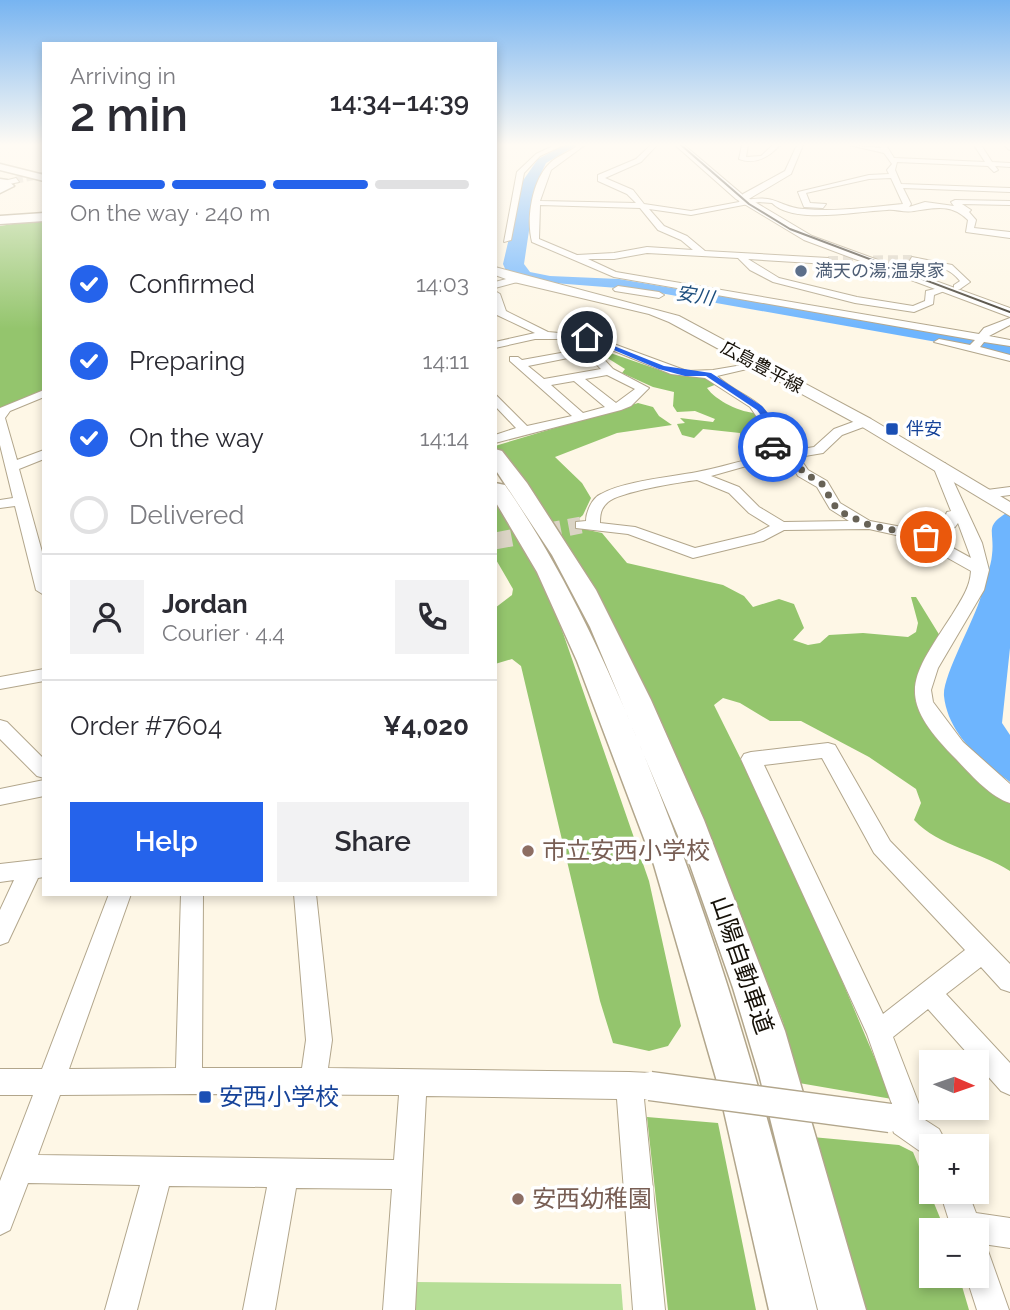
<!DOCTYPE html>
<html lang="en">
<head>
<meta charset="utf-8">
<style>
	body { margin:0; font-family:Raleway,"Noto Sans JP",sans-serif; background:#f2f2f3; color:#2b2b33; height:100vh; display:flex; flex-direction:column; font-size:26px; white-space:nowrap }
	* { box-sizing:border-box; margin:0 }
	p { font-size:23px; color:#7c7c81 }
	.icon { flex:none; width:38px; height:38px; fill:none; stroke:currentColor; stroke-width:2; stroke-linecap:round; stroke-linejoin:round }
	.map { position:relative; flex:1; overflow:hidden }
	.sheet { position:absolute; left:42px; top:42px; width:455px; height:854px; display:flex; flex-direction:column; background:#fff; border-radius:0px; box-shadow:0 4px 10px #0003 }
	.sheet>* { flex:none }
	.needle { width:46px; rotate:92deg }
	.controls { position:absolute; left:919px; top:1050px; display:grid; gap:14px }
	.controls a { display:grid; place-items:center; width:70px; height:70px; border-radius:0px; background:#fff; box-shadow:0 4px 10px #0003; font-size:35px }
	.pin { position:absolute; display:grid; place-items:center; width:60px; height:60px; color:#fff; margin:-30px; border:4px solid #fff; border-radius:50%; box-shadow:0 2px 7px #0007 }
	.courier { position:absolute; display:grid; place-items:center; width:70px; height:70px; margin:-35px; border:5px solid #2563eb; border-radius:50%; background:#fff; color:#222; box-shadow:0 2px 9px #0007 }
	.overview em { font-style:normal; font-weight:600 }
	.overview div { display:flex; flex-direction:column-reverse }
	.overview { display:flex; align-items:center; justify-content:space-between; height:119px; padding:0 28px }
	h1 { font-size:46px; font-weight:600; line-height:52px }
	.bar { display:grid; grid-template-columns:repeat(4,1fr); gap:10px 7px; align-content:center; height:84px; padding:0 28px }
	.bar i { height:9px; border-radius:5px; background:#e1e1e2 }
	.bar .current { background:#2563eb }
	.bar p { grid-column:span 4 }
	.line { display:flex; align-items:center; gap:18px; padding:0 28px; border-top:2px solid #e1e1e2 }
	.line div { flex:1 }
	.round { display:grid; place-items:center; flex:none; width:74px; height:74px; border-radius:0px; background:#f2f2f3 }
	ol { padding:0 28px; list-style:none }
	li { display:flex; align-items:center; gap:21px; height:77px }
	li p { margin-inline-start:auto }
	li .icon { padding:7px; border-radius:50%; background:#2563eb; color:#fff; stroke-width:4 }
	li:last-child { color:#7c7c81 }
	li i { width:38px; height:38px; border:4px solid #e1e1e2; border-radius:50% }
	.button { display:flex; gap:14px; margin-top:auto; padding:14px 28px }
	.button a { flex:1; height:80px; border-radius:0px; background:#2563eb; color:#fff; font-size:28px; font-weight:600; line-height:80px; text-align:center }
	.button a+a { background:#f2f2f3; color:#2b2b33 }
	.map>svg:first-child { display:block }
</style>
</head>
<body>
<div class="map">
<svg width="1010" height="1310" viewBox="0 0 1010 1310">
	<rect width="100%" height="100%" fill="#fef7e6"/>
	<path fill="#b6de97" d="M415,1282L621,1284L623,1310H414Z"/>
	<path fill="#94c56d" d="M44,219V392L0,408V226Z
		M596,348L671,374L708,377L717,384L707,388C716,401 743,414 759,413L763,418L768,443L740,442V433L703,429L694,438L682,435L677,424L685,423L680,418L713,422L715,419L695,411L677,412L673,406L674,392L653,387L622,373L625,369L593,349Z
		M638,403L653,407L659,416L672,425L617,433L555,457L582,483L591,498L583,515L575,522L579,528L602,533L627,563L723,585L744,596L753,607L779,599L794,604L804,628L793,640L808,645L820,643L829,635L863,633L908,637L916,632L918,623L911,597H916L940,636C931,653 917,670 915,690C910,726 983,781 1010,802V871C980,851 939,847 914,820L921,803L916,789L869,757L801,721H770L740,703L723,698L714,705L792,862L892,1099L799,1083L783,1022L721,866L648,703L495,451V446Z
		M495,499L539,571L563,633L649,881L681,1026L668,1046L649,1051L613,1043L600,1001L521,666L512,659L495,664V608L512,595L513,589L495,558Z
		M647,1117L718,1123L756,1310H668Z
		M801,1136L899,1145L913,1152L945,1230H931V1276H959L969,1310H867Z"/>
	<path fill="#6eb5fe" d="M564,145H577L546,163L536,184L524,264L530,272L550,276L619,279L993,342L1010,346V355L643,290L554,283L506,271L503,264L522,182L538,159Z
		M1010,511V648L1002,723L1010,735V782C981,761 948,734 944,696C942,677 975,619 981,596C984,583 991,567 992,555C995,530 983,526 1010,511Z"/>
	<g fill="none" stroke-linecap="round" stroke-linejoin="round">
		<path stroke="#dbd4c5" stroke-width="7" stroke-dasharray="7 3.5" stroke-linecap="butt" d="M16,180L44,175"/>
		<path stroke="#dbd4c5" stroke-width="10" stroke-dasharray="10 5" stroke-linecap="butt" d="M828,261L912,260"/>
		<path stroke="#dbd4c5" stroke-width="17" stroke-dasharray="17 8" stroke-linecap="butt" d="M495,541L581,525"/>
		<g stroke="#b2a68c" stroke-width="2">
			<path id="minor" d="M555,145H564L540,156L524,173L511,240L504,242L517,172L536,154Z
				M578,145H585L551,170L540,201L636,203L627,194L598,181V175L636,159L651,145H657L641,162L605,178L633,190L644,204L691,211L739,202L743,194L785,171L797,145H803L791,174L747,200C777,194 778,207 804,209C837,212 870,207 903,204L891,178L869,179L806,193L810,203L826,204L823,208L804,207L798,192L869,175L889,174L887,170L892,164L884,153L849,145L881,148L879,145H886L894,158L985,162L974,145H981L992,162L1010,163V167L995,166L998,170L994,172L988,166L897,162L895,170L901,184L1010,188V192L903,188L911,204L909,207L925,202L954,206L951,202L955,200L1010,201V205L962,204L971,210L969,212L976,220L974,228L1010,232V238L966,232L968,220C951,203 934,208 914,211C904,213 896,209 887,210C858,211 794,225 772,203L759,202L691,215L649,209L664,226L687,236L705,251L828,258L832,261L828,264L748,259L779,278L857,297L913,306L925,301L926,291L947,286V290L934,295L933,304L914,312L855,303L773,282L750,270L738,258L647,253L614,259H588L616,272L979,334L984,328L1010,318V325L989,336L1010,340V346L984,342L980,347L1010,355V361L934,342L939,339L970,345L975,340L614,277L532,242C526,219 532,180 550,163C558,155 569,153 578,145ZM540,205L640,208L658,230L681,240L693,250L647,247L614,253L577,255L539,239Z
				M742,145H748L746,157L761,156L773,145H780C768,158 755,165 739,159Z
				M1005,145H1010V150L1008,149Z
				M16,178L19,182L0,186V182Z
				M912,257L952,265L970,282L960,289H954V285L960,281C947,264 928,265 909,262Z
				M518,276L523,279L521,281L495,288V282Z
				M618,286L659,292L664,295L659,298L615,291L613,289Z
				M495,291L500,294L506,311L548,332L592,336L687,371L713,370L760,362V366L717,376C746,402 764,394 779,438L778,442L790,451L814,447L834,429L861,419H869V425L842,435L823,453L799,457L808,470L827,481L840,503L870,521L918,530L943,521L947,512L951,511L933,466L935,463H945L982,543L989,570L984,590L938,668L931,690L933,702L963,742L1010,784V803C988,796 968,771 952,755C894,695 912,677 952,615C961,600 970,588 971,571L914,539L869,529L784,530L763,541L693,558L628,534L576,528V522L586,521C586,512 592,498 601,494C624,481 671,477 697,472C725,467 750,457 778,454L765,443L767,438L761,423L750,407L705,378L671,374L597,344L575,339H535L495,348V342L535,333L497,315ZM788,460L798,476L817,487L830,509L849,521L784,522L759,507L739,487L711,476L750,465ZM697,480L729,493L749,513L770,526L754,534L695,548L635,527L600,523C600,514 601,508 608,502C619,492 680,482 697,480ZM958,523L971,558L931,536L955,527Z
				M583,349L597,352L613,369L649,388L631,406L621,410L495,443V435L516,428L495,406V394L527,426L572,416L510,361V357H518L522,360ZM583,355L589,357L601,369L544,379L528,366ZM607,375L635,389L616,403L585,379ZM574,381L605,407L583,413L551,385Z
				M44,390V397L10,411L5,418L17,460L44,450V459L19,469L44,559V595L36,590L15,506L0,508V500L13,498L0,445V408Z
				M1010,487V495L987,498L980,494L987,490Z
				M44,669V681L0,689V677Z
				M0,720L7,722L44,759V778L37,776L0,739Z
				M828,743L835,745L890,841L1010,964V992L1001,989L981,967L946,994L1010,1063V1095L1001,1091L928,1009L893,1037L925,1120L939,1129L948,1146H931V1159L894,1133L890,1123L895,1113L867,1034L741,759L744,754L751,752ZM822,758L874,853L965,950L883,1014L764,765Z
				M44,780V796L0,805V789Z
				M44,859V877L38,878L8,942L0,945V910L14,880L0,882V864Z
				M109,894H131L69,1069L176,1068L181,894H203L202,1068H302L306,1040L294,894H316L332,1040L328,1068L629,1072L650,1073L659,1077L663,1086L659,1095L644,1099L665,1310H633L617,1099L426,1096L415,1310H383L392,1189L296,1188L275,1310H243L267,1187L169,1186L137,1310H105L140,1185L28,1183L10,1230L0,1235V1181L33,1095H0V1069H42ZM193,1094L399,1095L394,1160L38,1155L60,1095Z
				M940,1192H968L976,1213L1010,1218V1248L976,1243V1230H952Z
				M976,1244L987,1248L1009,1310H977L966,1276H976Z"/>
		</g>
		<g stroke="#b2a68c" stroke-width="2">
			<path id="major" d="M675,145H684L743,195L812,236L1010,308V317L804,240L736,199Z
				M495,267L679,316L871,419L1010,502V516L859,425L669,322L649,314L514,282L495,275Z"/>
		</g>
		<g stroke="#b2a68c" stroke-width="3">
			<path id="highway" d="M0,164L44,175V181L0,170Z
				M0,179L7,180L14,186L0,193Z
				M44,213V221L0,224V216Z
				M495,449L502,451L527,483L596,590L651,700L704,820L785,1031L866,1310H818L759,1074L733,988L689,862L590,627L552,555L495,469Z
				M495,483L505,485C562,567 603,656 641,748C717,930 770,1119 817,1310H769L718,1085L654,865L577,661L537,572L495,501Z"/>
		</g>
		<use href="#minor" fill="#fff" fill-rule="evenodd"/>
		<use href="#major" fill="#fff" fill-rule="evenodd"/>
		<use href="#highway" fill="#fff" fill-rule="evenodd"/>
		<path stroke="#443f34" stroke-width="2" d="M681,145L749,204L790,229L1010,312"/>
		<g stroke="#b2a68c" stroke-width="31" stroke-linecap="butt">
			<path id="minor-bridge" d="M650,1086L890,1118"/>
		</g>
		<use href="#minor-bridge" stroke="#fff" stroke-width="28"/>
	</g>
	<linearGradient id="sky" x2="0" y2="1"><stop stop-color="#77b4f1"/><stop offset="0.44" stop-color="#fffbf4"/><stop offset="1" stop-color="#fffbf4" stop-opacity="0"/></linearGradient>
	<rect width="1010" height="329" fill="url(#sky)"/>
	<path fill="#2563eb" d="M589,336L664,366L711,373L762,406L771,417L778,447L773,449L769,447L763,418L757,410L706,376H685L659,369L583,337Z"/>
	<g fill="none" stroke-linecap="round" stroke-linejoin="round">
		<path stroke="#676256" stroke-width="7" stroke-dasharray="0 12.6" d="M773,447L792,456L803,472L822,484L835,506L845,514L869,525L926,537"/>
	</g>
	<circle fill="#5c6f8a" stroke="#fff" stroke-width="2.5" cx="801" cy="271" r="7"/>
	<g fill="#1a4fb4" stroke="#fff" stroke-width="2.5">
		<rect x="885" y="422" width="14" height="14" rx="3.5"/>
		<rect x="198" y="1090" width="14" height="14" rx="3.5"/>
	</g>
	<g fill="#8d6e63" stroke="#fff" stroke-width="2.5">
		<circle cx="528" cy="851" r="7"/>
		<circle cx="518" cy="1199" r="7"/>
	</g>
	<g text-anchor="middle" stroke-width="7" stroke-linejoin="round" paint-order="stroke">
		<g font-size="18" fill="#4e5e75" stroke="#fff" text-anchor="start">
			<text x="815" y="277">満天の湯;温泉家</text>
		</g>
		<g font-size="18" fill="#161108" stroke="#fff">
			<text transform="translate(762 367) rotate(28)" y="6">広島豊平線</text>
		</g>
		<g font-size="18" fill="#164399" stroke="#fff" text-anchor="start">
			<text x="906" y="435">伴安</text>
		</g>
		<g font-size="19" font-style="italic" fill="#1d4e7d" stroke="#fff">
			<text transform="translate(695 295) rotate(9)" y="7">安川</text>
		</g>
		<g font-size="24" fill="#785e54" stroke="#fff" text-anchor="start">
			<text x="542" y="859">市立安西小学校</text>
			<text x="532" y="1207">安西幼稚園</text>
		</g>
		<g font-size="24" fill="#161108" stroke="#fff">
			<text transform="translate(742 965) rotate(71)" y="8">山陽自動車道</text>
		</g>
		<g font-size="24" fill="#164399" stroke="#fff" text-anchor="start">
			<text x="219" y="1105">安西小学校</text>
		</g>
	</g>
</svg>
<div class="controls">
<a><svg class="needle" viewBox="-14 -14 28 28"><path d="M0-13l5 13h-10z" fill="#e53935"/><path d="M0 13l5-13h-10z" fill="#7c7c81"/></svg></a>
<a>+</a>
<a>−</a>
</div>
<div class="pin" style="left:926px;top:537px;background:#ea580c"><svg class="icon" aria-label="bag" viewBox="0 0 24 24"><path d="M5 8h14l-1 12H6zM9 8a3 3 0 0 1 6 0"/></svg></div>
<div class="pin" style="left:587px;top:337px;background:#1f2937"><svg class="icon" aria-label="home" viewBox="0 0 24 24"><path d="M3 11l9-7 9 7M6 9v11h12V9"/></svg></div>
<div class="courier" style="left:773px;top:447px"><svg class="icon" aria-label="car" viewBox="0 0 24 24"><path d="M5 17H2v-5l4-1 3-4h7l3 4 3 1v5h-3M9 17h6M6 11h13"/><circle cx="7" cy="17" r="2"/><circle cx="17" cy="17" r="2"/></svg></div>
<section class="sheet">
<div class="overview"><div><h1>2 min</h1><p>Arriving in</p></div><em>14:34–14:39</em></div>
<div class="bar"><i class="current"></i><i class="current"></i><i class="current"></i><i></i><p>On the way · 240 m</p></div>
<ol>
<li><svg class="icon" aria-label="check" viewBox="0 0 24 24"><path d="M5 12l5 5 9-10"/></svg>Confirmed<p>14:03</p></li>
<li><svg class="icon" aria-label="check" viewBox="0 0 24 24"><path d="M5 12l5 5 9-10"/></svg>Preparing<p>14:11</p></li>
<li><svg class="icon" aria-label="check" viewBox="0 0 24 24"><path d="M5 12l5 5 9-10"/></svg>On the way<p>14:14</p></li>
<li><i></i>Delivered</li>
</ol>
<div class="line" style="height:126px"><a class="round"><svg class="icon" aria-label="person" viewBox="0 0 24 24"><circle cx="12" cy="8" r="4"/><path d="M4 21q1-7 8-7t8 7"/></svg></a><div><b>Jordan</b><p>Courier · 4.4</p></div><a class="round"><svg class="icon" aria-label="phone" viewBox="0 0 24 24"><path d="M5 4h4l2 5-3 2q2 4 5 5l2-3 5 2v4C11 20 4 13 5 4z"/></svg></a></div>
<div class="line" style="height:91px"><div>Order #7604</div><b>¥4,020</b></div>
<div class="button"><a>Help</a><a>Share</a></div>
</section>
</div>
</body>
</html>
